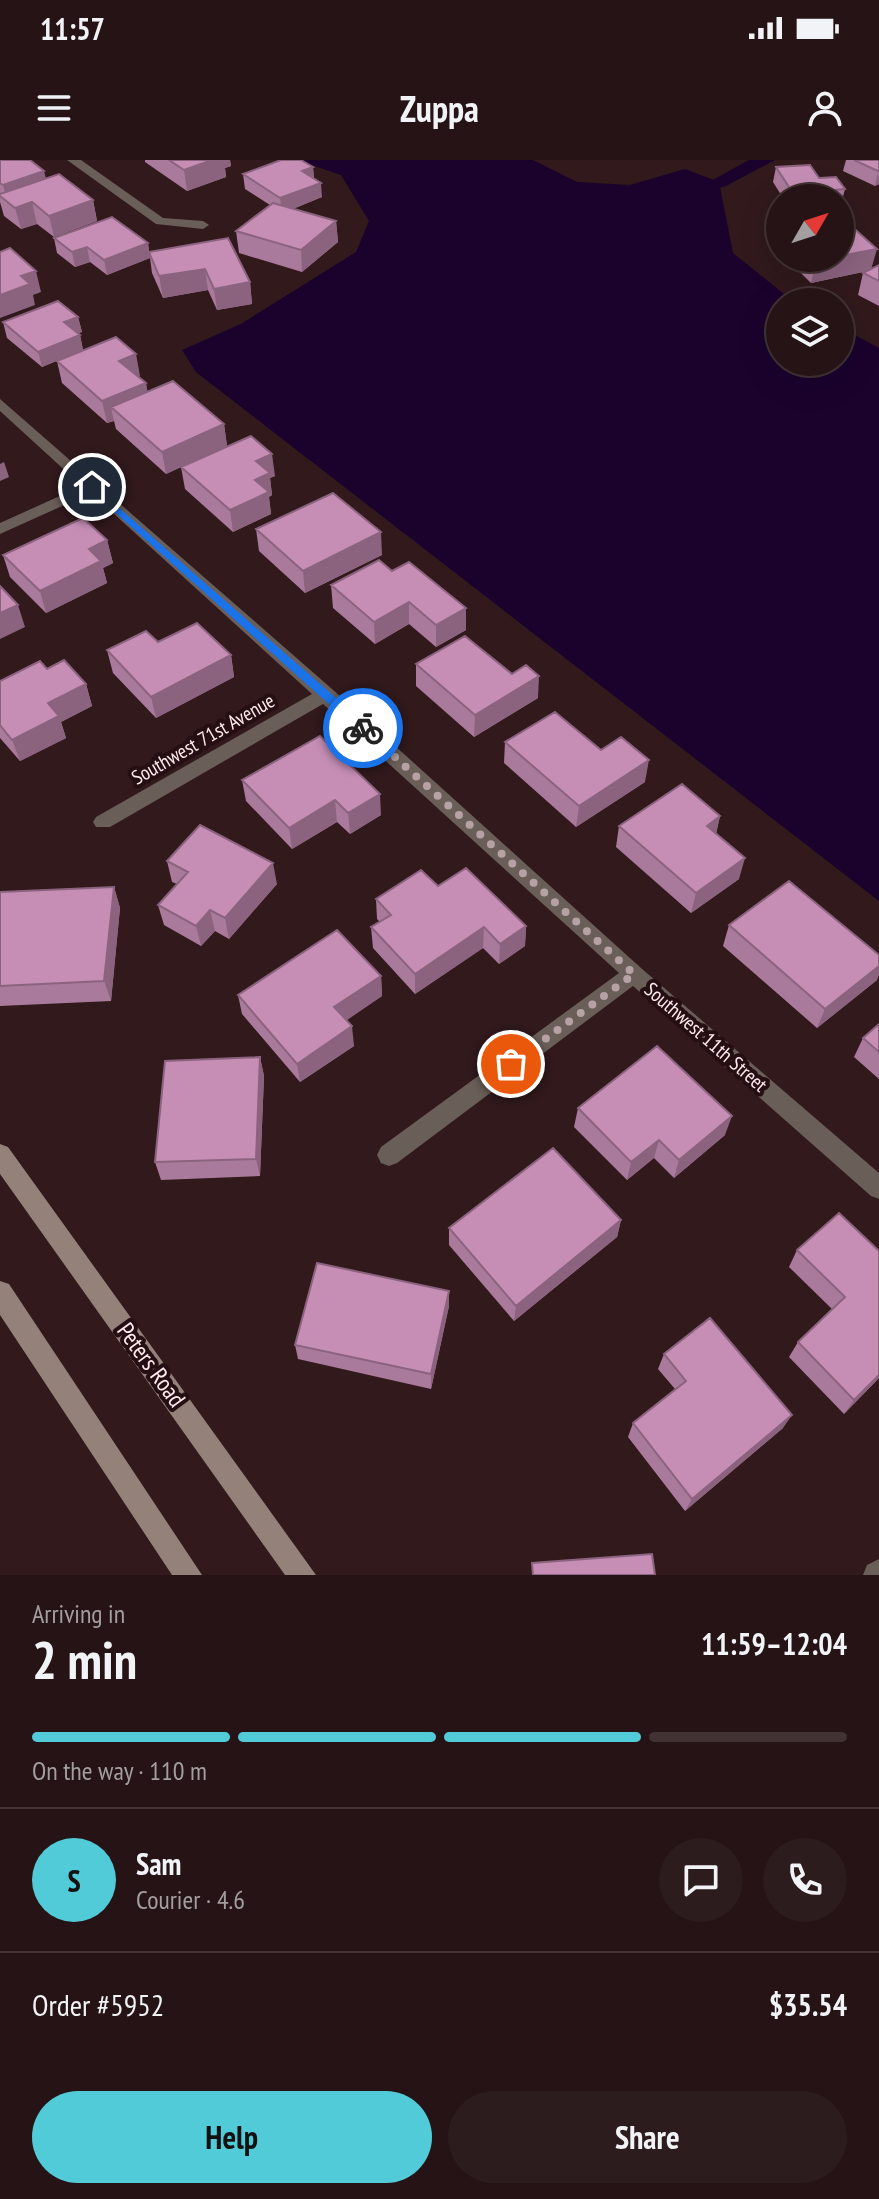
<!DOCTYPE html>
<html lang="en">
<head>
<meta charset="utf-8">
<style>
	body { margin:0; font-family:"PT Sans Narrow",sans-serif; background:#2d1c1e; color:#f1f3f6; height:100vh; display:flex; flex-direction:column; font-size:30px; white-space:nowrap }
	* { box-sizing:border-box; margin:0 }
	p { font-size:26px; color:#a39ea0 }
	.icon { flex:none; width:44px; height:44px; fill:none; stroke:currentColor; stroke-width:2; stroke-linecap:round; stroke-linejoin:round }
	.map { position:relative; height:1415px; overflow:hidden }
	.drawer { display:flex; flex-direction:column; background:#251315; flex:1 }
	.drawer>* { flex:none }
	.needle { width:52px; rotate:51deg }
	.controls { position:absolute; left:766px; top:24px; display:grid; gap:16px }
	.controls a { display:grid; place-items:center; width:88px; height:88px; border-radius:50%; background:#251315; box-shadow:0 8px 32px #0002,0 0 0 2px #423234; font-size:40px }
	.pin { position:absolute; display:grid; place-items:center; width:68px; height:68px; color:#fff; margin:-34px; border:4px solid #fff; border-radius:50%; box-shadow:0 2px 8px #0007 }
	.courier { position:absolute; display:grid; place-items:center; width:80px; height:80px; margin:-40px; border:6px solid #1a73e8; border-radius:50%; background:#fff; color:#222; box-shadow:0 2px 10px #0007 }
	.overview em { font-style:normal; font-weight:700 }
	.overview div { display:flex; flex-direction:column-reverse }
	.overview { display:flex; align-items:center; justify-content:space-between; height:136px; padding:0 32px }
	h1 { font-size:52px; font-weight:700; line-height:60px }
	.bar { display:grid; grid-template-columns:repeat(4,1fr); gap:12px 8px; align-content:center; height:96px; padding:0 32px }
	.bar i { height:10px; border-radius:6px; background:#423234 }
	.bar .on { background:#52cbd8 }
	.bar p { grid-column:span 4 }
	.line { display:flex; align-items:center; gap:20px; padding:0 32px; border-top:2px solid #423234 }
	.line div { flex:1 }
	.round { display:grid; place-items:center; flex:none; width:84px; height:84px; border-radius:42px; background:#2d1c1e }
	.primary-button { display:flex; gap:16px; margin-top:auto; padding:16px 32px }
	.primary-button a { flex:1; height:92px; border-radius:48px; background:#52cbd8; color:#111; font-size:32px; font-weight:700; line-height:92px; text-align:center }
	.primary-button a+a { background:#2d1c1e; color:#f1f3f6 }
	.status { display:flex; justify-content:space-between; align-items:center; height:56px; padding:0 40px; background:#251315; direction:ltr }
	.status svg { height:22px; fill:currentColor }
	header { display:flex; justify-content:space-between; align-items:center; height:104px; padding:0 32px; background:#251315; font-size:36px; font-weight:700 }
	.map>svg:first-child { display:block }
</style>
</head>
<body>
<div class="status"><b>11:57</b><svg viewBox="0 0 49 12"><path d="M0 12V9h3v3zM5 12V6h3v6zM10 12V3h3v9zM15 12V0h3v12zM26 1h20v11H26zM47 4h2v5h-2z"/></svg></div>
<header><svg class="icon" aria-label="menu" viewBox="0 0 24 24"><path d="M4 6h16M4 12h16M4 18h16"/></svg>Zuppa<svg class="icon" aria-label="person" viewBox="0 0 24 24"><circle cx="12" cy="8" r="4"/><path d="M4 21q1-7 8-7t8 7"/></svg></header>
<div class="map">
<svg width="879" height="1415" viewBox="0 0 879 1415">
	<rect width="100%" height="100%" fill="#31191c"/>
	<path fill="#1a022d" d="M297,0H533L577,22L630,25L685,9L719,22L733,93L794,142H780V202H840V167L879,188V741L196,212L182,190L241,164L356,92L369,61L341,15Z"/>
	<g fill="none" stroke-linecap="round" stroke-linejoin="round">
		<path fill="#1a022d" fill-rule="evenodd" d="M749,0H775L726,26L719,28L709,22Z"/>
		<path fill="#6a5e59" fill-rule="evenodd" d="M67,0H81L163,58L203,61L209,65L203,69L156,64Z
			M0,239L332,529L641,808L879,1013V1039L871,1036L633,826L397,1003L389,1006L381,1003L377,995L381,987L619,813L323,544L110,667H96L93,662L96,657L312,534L91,333L0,374V363L82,326L0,251Z
			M879,1399V1415H863L867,1405Z"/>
		<path fill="#948179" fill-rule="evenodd" d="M0,984L8,987L316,1415H285L0,1014Z
			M0,1121L9,1124L202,1415H172L0,1155Z"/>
	</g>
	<path fill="#aa7a9c" d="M0,0L46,18L93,40L97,61L54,77L37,64L21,69L4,56L0,42Z
		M145,0H230L231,6L225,8L226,17L187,31L145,2Z
		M846,0H879V24L875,26L843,11Z
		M313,7L314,18L322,37L293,49L336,61L338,82L302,112L239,93L236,71L270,45L245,29L243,14Z
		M776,7L819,18L845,29L841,44H840V38H783L773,22Z
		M54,78L148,83L149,91L250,122L252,144L217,150L208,130L163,138L152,113L150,98L107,115L90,102L75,107L57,93Z
		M801,98H840L871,109L879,105V146L858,135L863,113L868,111L811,123L798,110Z
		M78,157L82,172L78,173L80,175L83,190L42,207L7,178L3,162Z
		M57,201L140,216L138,217L146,223L147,232L224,264L227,286L275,316L270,318L272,335L269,337L271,354L233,372L185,329L181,307L166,314L116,269L114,261L107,263L62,223Z
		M256,369L382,395L305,433L259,391Z
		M107,380L113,403L103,408L107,423L46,453L10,417L3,395Z
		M379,400L466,470L436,487L409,464L375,484L333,448L331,425Z
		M158,482L231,495L234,517L156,558L113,513L107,490Z
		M416,504L538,538L474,577L416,526Z
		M47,509L86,524L92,546L61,562L66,578L20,601L0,578V521Z
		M320,576L381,655L350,674L337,662L292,689L246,641L242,620Z
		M505,582L601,590L645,622L576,667L504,603Z
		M720,656L716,674L739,719L691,753L616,687L619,666Z
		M167,701L277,724L229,779L215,771L201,786L164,765L158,745L177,724L172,722Z
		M438,726L526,766L525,786L499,804L483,788L415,834L373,788L371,767L380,762L377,759L376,739Z
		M114,727L120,748L111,841L0,846V732Z
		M729,765L877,820L817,868L723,786Z
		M381,816L382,836L346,860L354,886L300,922L242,854L238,835Z
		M879,864V919L854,897L863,878Z
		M260,897L264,916L260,1016L161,1020L155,1002Z
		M578,948L725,975L674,1018L654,998L627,1020L574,967Z
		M621,1060L617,1077L514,1161L449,1085V1068Z
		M797,1090L879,1091V1218L844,1254L789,1197L798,1182L832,1149L789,1107Z
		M449,1146L431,1229L298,1199L295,1185Z
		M664,1194L783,1268L685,1351L628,1277L633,1263L675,1229L658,1209Z"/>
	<path fill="#8b637f" d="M212,0H230L231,6L225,8L226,17L187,31L184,10Z
		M313,7L314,22L302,11Z
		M44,11L48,26L7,40L3,25Z
		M878,11L879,24L875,26Z
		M321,23L322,37L282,53L280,38Z
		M93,40L97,61L54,77L49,56Z
		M32,42L37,64L21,69L15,48Z
		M336,61L338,82L302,112L301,90Z
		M148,83L150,98L107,115L104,100Z
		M87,87L90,102L75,107L72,92Z
		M877,89L871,110L811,123L816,101L831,98H840V96Z
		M205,109L208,130L163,138L159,116Z
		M36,111L41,132L33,135L35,145L0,158V135L21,116Z
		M250,122L252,144L217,150L214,129Z
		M78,157L82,172L68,178L64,162Z
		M80,175L83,190L42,207L38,192Z
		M136,194L140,216L124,223L119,201Z
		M146,223L150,245L111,247L114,261L107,263L102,241Z
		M224,264L227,286L166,314L162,292Z
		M272,294L275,316L270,318L272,335L269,337L271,354L233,372L230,350L255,320L256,301Z
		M4,302L9,317L0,321V304Z
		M381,372L382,395L305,433L303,411Z
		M107,380L113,403L103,408L107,423L46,453L40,431L89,389Z
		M409,442V464L375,484L374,462Z
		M18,445L25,467L0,479V453Z
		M466,448V470L436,487V465Z
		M231,495L234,517L156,558L151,537Z
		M539,516L538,538L474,577L475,555Z
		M86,524L92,546L61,562L66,578L20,601L12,580L48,543Z
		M649,600L645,622L576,667L579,646Z
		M380,634L381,655L350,674L348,653Z
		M335,640L337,662L292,689L289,668Z
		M720,656L715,678L707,666Z
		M745,698L739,719L691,753L696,733Z
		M273,703L277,724L229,779L225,758Z
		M114,727L120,748L111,841L104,821Z
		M210,750L215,771L201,786L196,766Z
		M526,766L525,786L499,804L500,784Z
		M484,767L483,788L415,834V814Z
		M879,806V815L877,820L817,868L825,849Z
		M381,816L382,836L337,867L334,847Z
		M352,866L354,886L300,922L297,904Z
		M260,897L264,916L260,1016L256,999Z
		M732,956L725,975L674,1018L679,1000Z
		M659,980L654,998L627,1020L631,1002Z
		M621,1060L617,1077L514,1161L516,1146Z
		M449,1131V1146L431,1229V1214Z
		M879,1215V1218L844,1254L854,1240Z
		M792,1255L783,1268L685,1351L692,1339Z"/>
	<path fill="#c68eb5" stroke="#8b637f" stroke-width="2" d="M0,0H30L44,11L3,25L0,23Z
		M169,0H212L184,10Z
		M281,0H301L313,7L302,11L321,23L280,38L243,14Z
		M854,0H879V11H878Z
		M810,5L819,18L836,17L845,29L823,31L827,38H796L776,7Z
		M59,14L93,40L49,56L32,42L15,48L0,36V34Z
		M273,43L336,61L301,90L236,71Z
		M840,56L877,89L840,96Z
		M112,57L148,83L104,100L87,87L72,92L54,78Z
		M228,78L250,122L214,129L205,109L159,116L149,92Z
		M10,88L36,111L21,116L30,124L0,135V92Z
		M813,98H831L816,101Z
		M879,105V121L863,113Z
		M58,141L78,157L64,162L80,175L38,192L3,162Z
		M116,177L136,194L119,201L146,223L102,241L57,201Z
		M173,221L224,264L162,292L111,247Z
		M251,276L272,294L256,301L270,313L255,320L269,332L230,350L181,307Z
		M333,333L381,372L303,411L256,369Z
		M83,358L107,380L89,389L101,401L40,431L3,395Z
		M379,400L392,411L409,402L466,448L436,465L409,442L374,462L331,425Z
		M0,426L18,445L0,453Z
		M197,463L231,495L151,537L107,490L146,471L158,482Z
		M465,476L512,514L526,505L539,516L475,555L416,504Z
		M64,500L86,524L48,543L59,556L12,580L0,565V521L40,501L47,509Z
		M555,552L601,590L621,577L649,600L579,646L505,582Z
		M320,576L380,634L348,653L335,640L289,668L242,620Z
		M682,624L720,656L707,666L745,698L696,733L619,666Z
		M200,665L273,703L225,758L210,750L196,766L158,745L188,712L167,701Z
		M466,708L526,766L500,784L484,767L415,814L371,767L391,755L376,739L421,710L438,726Z
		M789,721L879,795V806L825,849L729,765Z
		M114,727L104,821L0,826V732Z
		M337,770L381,816L334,847L352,866L297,904L238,835Z
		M879,864V892L863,878Z
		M657,886L732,956L679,1000L659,980L631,1002L578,948Z
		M260,897L256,999L155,1002L165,901Z
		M553,988L621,1060L516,1146L449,1068Z
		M839,1053L879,1091V1215L854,1240L798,1182L845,1137L797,1090Z
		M317,1103L449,1131L431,1214L295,1185Z
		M710,1158L792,1255L692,1339L633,1263L686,1221L664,1194Z
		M652,1394L655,1415H533L532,1403Z"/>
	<path fill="#1a73e8" d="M92,324L367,565V571H359L89,329Z"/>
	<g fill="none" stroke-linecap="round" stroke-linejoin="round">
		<path stroke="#b6a2a4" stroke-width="8" stroke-dasharray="0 14.4" d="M363,568L634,814L511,904"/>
	</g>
	<g text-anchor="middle" stroke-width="8" stroke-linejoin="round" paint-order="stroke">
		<g font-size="20" fill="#fdebed" stroke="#260f13">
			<text transform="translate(203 579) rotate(-30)" y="7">Southwest 71st Avenue</text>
			<text transform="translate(706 877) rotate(41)" y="7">Southwest 11th Street</text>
		</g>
		<g font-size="24" fill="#fdebed" stroke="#260f13">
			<text transform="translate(151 1205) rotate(54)" y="8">Peters Road</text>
		</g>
	</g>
</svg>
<div class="controls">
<a><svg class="needle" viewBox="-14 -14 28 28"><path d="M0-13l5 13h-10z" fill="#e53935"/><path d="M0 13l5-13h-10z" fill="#a39ea0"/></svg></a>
<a><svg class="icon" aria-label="layers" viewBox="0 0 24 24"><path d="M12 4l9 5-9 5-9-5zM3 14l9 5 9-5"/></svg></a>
</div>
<div class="pin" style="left:511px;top:904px;background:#ea580c"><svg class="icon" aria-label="bag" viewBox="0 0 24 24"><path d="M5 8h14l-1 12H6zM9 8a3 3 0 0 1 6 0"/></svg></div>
<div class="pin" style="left:92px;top:327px;background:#1f2937"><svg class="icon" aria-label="home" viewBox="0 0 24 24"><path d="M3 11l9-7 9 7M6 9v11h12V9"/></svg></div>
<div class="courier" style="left:363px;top:568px"><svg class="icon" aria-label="bike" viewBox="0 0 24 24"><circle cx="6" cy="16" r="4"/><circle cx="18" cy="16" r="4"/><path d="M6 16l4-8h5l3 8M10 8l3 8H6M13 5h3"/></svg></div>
</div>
<section class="drawer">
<div class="overview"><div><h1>2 min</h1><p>Arriving in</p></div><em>11:59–12:04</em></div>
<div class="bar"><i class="on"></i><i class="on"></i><i class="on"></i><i></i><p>On the way · 110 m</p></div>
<div class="line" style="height:144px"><b class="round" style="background:#52cbd8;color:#111">S</b><div><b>Sam</b><p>Courier · 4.6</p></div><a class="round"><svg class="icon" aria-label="chat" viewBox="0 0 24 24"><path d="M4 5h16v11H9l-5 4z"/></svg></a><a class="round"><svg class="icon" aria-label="phone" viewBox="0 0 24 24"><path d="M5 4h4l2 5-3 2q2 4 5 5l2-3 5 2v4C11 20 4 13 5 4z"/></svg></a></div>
<div class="line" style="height:104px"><div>Order #5952</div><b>$35.54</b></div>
<div class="primary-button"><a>Help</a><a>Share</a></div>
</section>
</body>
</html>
